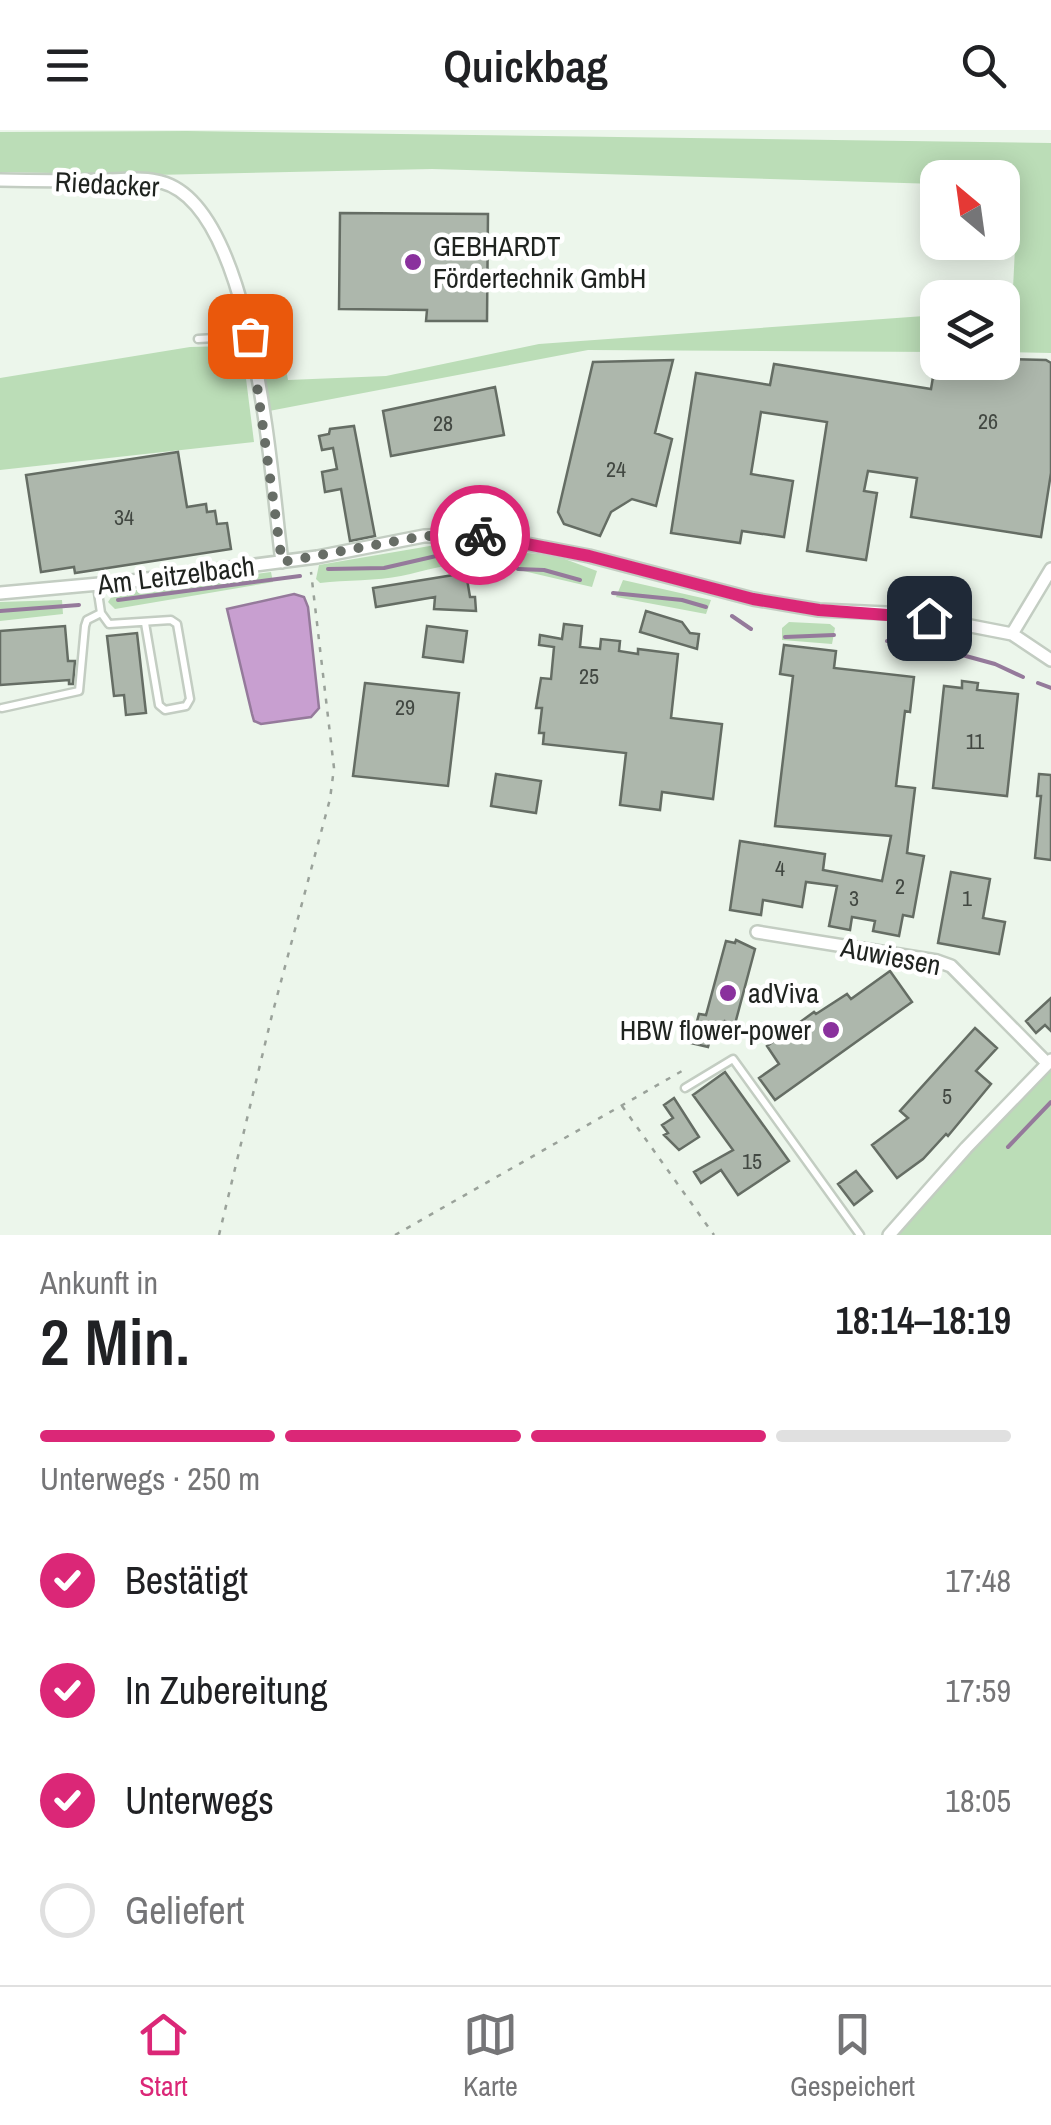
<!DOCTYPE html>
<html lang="de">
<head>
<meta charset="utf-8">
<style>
	body { margin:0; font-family:"Archivo Narrow",sans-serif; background:#f6f6f6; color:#202124; height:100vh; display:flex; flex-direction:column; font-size:38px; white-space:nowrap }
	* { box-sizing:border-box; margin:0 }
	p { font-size:32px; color:#757577 }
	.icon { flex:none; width:55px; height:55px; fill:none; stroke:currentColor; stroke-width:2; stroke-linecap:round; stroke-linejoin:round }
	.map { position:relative; height:1105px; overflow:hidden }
	.side { display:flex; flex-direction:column; background:#fff; flex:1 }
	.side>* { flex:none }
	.needle { width:65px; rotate:331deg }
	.fabs { position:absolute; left:920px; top:30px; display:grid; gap:20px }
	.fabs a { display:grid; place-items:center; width:100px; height:100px; border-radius:20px; background:#fff; box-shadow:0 5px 25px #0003; font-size:50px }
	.pin { position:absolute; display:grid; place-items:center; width:85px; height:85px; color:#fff; margin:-42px; border-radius:20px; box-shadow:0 5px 15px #0006 }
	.courier { position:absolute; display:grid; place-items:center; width:100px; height:100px; margin:-50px; border:8px solid #db2777; border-radius:50%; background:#fff; color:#222; box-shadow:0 2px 12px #0007 }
	.summary em { font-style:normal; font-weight:600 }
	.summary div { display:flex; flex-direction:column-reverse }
	.summary { display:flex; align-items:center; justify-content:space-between; height:170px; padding:0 40px }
	h1 { font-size:65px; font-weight:600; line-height:75px }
	.bar { display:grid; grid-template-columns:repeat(4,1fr); gap:15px 10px; align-content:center; height:120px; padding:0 40px }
	.bar i { height:12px; border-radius:8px; background:#e0e0e0 }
	.bar .on { background:#db2777 }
	.bar p { grid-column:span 4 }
	ol { padding:0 40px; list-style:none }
	li { display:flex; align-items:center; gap:30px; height:110px }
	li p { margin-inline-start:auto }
	li .icon { padding:10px; border-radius:50%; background:#db2777; color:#fff; stroke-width:4 }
	li:last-child { color:#757577 }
	li i { width:55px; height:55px; border:5px solid #e0e0e0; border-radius:50% }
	header { display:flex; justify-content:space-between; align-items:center; height:130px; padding:0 40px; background:#fff; font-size:45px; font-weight:600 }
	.tab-bar { display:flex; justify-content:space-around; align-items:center; height:140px; border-top:2px solid #e0e0e0; background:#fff; font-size:28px; color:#757577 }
	.tab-bar a { display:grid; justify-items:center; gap:5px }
	.tab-bar .on { color:#db2777 }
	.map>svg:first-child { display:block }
</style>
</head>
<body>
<header><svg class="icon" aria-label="menu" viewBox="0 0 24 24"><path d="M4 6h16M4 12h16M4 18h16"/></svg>Quickbag<svg class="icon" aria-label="search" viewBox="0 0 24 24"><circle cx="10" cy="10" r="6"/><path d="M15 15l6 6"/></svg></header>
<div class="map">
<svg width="1051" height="1105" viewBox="0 0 1051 1105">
	<rect width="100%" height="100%" fill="#ecf6eb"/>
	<path fill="#bbddb7" d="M187,1L1051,13V223L1003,222V180L1012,179L1018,57L1003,56L1002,48H938L937,54L432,39L154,45L0,42V2Z
		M938,185L937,222L588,220L269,281L256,209L281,210L288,250L386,246L539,214Z
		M229,216L243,225L254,312L0,340V248L190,217Z
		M453,412L493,417L496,438C457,429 438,438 401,446C378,451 345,450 320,453L316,449L319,435Z
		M527,423L554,425L597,441L592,457L519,440L520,431Z
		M271,442L273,452L115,479L108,472L114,463Z
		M623,450L711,470L706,484L616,467Z
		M62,470L63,484L0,491V472Z
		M789,492L830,494L835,498L832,514L782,510V498Z
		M1051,934V1105H895Z"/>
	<path fill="#c89fd0" stroke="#957a9b" stroke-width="2.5" d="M294,464L304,467L308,477L319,578L311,587L261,594L254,591L252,584L227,479Z"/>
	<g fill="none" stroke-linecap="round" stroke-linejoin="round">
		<path stroke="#957a9b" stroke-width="4" d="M328,439L384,438L458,421L503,436
			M518,439L544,440L580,450
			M613,463L682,470L706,477
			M118,470L300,446
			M0,481L79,475
			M732,486L751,499
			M785,507L834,505
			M887,511L918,515
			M933,517L995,534L1023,547
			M1038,553L1051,558
			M1008,1017L1051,972"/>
	</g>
	<path fill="#adb7ac" stroke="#656d64" stroke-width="2.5" d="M340,83L488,84L487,191H426L427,180L339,179Z
		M1002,229L1046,230L1051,233V343L1041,407L911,387L917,348L868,341L864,361L877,363L866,430L807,421L827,292L761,282L751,344L793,351L784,407L742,401L740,413L671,403L696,243L770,255L774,234L931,259L935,235L966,239L967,232H1002Z
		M673,230L655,303L672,309L656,376L632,369L611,382L600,406L564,394L558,382L593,232Z
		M495,257L504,305L391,326L383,281Z
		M354,296L375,406L350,411L341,359L325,362L322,342L337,339L333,318L322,320L319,306L329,304L330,299Z
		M178,322L187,377L206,374L207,382L215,381L217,394L227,393L231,419L75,443L74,437L41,442L26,345Z
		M466,443L470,467H475L476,481L434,479L435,467L376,477L373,458Z
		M646,481L682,492L690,503L699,504L697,519L640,502Z
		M564,494L582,496L580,517L600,519L601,509L620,511L619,521L638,524V519L678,524L671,588L722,594L713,669L662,662L660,680L620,675L626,623L543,614L544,603H539L542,578H536L541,548L551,549L554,517L539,515L540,505L562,509Z
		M65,496L68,531H75L73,554H69V550L0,555V501Z
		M427,496L467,501L463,532L423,527Z
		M137,503L146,583L126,585L124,565L114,566L107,506Z
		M784,515L836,521L834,538L914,547L910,582L905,581L896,656L915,658L907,723L924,726L913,787L903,785L899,806L873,801L875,791L852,787L850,800L829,796L837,756L806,752L802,777L763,770L761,785L730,780L740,711L825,724L823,740L882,751L891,706L775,696L793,546L780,544Z
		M962,551L978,553L977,560L1018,564L1007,666L933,658L944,556L962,558Z
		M365,553L459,563L448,656L353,646Z
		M496,644L541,651L536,683L491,676Z
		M1039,644L1051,645V730L1035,728L1041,666H1037Z
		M951,742L990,749L983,788L1005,792L999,824L938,813Z
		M736,810L755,819L735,894L725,891L724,898L714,895L708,917L691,913L699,884L706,885L726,811L735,813Z
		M890,841L912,872L775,970L759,948L779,934L767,916L814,882L816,884L847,864L851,869Z
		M1051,868V901L1045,895L1036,903L1026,891Z
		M975,898L997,918L976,941L991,954L948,1006L946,1004L923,1029L897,1048L872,1015L908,988L900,981Z
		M725,942L789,1031L738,1065L721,1040L701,1053L694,1042L733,1020L693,965Z
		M674,968L699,1007L679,1020L664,1005L668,1003L662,995L673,988L664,975Z
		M856,1041L872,1061L854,1075L838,1054Z"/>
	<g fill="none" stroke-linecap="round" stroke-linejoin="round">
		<g stroke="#c3cdc2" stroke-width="11">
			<path id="lane" d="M198,209L250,206
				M97,456L101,483L109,494L171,490L177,494L190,569L186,576L165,580L159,575L145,493
				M2,578L79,561L85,496L87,490L101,483
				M685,958L733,929L860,1105"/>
		</g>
		<g stroke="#c3cdc2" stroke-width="16">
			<path id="street" d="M0,50C36,51 72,51 107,50C124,50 145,47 161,52C255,76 271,349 282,432
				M0,463L132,451L317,427L424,406L480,405L589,426L753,469L819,480L909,484L1012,504L1051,530
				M1012,504L1051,439
				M757,802L937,831L951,836L1047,933
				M889,1105L966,1018L1051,930"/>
		</g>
		<path stroke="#9aa29a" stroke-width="2.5" stroke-dasharray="5 8" stroke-linecap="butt" d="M622,976L714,1105
			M219,1105L272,885L330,669L334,638L311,442
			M395,1105L682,941"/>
		<use href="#lane" stroke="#fff" stroke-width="6"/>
		<use href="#street" stroke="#fff" stroke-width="11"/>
	</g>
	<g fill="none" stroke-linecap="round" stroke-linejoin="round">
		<path stroke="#676d66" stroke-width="10" stroke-dasharray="0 18" d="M250,206L282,432L424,406L480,405"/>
		<path stroke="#db2777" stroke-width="12" d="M480,405L589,426L753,469L819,480L929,488"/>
	</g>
	<g fill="#8a319d" stroke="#fff" stroke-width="4">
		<circle cx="413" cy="132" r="10"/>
		<circle cx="728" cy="863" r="10"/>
		<circle cx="831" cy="900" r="10"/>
	</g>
	<g text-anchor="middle" stroke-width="9" stroke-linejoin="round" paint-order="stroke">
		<g font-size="22" fill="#424842">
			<text x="988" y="299">26</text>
			<text x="443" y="301">28</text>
			<text x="616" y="347">24</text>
			<text x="124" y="395">34</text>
			<text x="589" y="554">25</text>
			<text x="405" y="585">29</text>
			<text x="975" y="619">11</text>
			<text x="780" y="746">4</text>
			<text x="900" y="764">2</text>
			<text x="854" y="776">3</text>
			<text x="967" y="776">1</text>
			<text x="947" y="974">5</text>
			<text x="752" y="1039">15</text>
		</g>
		<g font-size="28" fill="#1f231f" stroke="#fff">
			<text transform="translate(107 54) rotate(3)" y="10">Riedacker</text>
			<text transform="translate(176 445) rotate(-7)" y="10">Am Leitzelbach</text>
			<text transform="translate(891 826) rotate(11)" y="10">Auwiesen</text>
		</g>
		<g font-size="28" fill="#1f231f" stroke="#fff" text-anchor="start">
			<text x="433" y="126">GEBHARDT<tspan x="433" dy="32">Fördertechnik GmbH</tspan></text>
			<text x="748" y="873">adViva</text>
			<text x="811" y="910" text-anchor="end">HBW flower-power</text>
		</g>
	</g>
</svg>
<div class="fabs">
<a><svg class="needle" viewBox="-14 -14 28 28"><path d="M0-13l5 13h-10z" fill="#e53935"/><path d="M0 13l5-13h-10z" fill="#757577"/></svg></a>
<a><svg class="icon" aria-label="layers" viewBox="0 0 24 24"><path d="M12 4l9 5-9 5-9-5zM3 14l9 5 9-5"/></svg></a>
</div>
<div class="pin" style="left:250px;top:206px;background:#ea580c"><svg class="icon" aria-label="bag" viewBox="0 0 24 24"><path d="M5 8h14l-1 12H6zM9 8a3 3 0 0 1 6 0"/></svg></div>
<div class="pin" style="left:929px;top:488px;background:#1f2937"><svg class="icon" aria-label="home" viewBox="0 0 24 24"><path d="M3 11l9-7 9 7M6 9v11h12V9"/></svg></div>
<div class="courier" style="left:480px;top:405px"><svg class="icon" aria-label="bike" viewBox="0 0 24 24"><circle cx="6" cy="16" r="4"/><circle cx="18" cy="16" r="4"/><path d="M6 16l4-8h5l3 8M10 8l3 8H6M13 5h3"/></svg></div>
</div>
<section class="side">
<div class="summary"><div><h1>2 Min.</h1><p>Ankunft in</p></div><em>18:14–18:19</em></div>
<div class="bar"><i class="on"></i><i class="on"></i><i class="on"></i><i></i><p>Unterwegs · 250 m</p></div>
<ol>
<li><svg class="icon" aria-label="check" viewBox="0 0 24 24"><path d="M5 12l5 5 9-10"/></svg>Bestätigt<p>17:48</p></li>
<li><svg class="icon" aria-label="check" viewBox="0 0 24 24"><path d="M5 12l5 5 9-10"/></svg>In Zubereitung<p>17:59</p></li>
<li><svg class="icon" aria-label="check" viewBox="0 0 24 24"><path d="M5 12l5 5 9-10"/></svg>Unterwegs<p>18:05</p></li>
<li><i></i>Geliefert</li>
</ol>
</section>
<nav class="tab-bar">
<a class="on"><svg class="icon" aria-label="home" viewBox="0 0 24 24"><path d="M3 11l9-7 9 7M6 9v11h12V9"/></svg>Start</a>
<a><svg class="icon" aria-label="map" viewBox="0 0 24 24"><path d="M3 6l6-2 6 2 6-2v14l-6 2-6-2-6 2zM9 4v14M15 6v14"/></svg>Karte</a>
<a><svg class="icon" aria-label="saved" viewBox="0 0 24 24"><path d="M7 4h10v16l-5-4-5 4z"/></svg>Gespeichert</a>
</nav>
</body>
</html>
